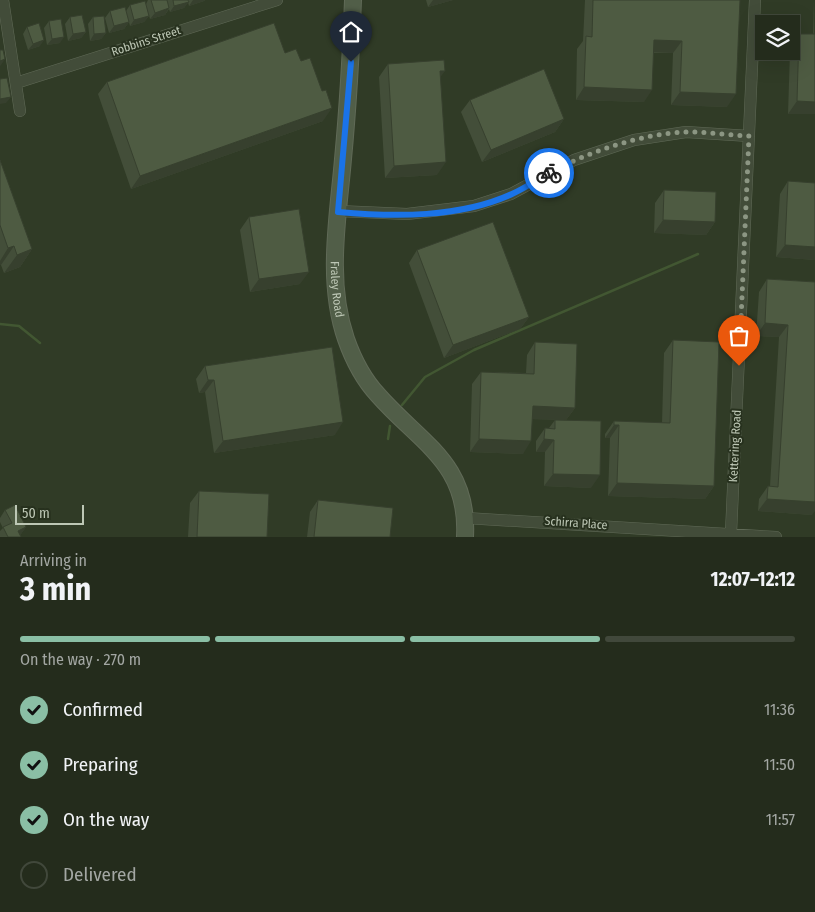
<!DOCTYPE html>
<html lang="en">
<head>
<meta charset="utf-8">
<style>
	body { margin:0; font-family:"Fira Sans Condensed",sans-serif; background:#2c3425; color:#f1f3f6; height:100vh; display:flex; flex-direction:column; font-size:19px; white-space:nowrap }
	* { box-sizing:border-box; margin:0 }
	p { font-size:16px; color:#a3a7a3 }
	.icon { flex:none; width:28px; height:28px; fill:none; stroke:currentColor; stroke-width:2; stroke-linecap:round; stroke-linejoin:round }
	.map { position:relative; height:537px; overflow:hidden }
	.details { display:flex; flex-direction:column; background:#242c1c; flex:1 }
	.details>* { flex:none }
	.buttons { position:absolute; left:755px; top:15px; display:grid; gap:10px }
	.buttons a { display:grid; place-items:center; width:45px; height:45px; border-radius:0px; background:#242c1c; box-shadow:0 5px 20px #0002,0 0 0 1px #41483b; font-size:25px }
	.scale { position:absolute; left:15px; bottom:12px; width:69px; box-sizing:border-box; padding-left:5px; border:2px solid #bdc7b5; border-top:0; font-size:14px; line-height:18px; white-space:nowrap; color:#bdc7b5; -webkit-text-stroke:4px #27311e; paint-order:stroke }
	.pin { position:absolute; display:grid; place-items:center; width:42px; height:42px; color:#fff; margin:-51px -21px; border-radius:50% 50% 50% 0; rotate:-45deg; box-shadow:0 0 5px #0007 }
	.pin .icon { rotate:45deg }
	.courier { position:absolute; display:grid; place-items:center; width:50px; height:50px; margin:-25px; border:4px solid #1a73e8; border-radius:50%; background:#fff; color:#222; box-shadow:0 1px 6px #0007 }
	.overview em { font-style:normal; font-weight:700 }
	.overview div { display:flex; flex-direction:column-reverse }
	.overview { display:flex; align-items:center; justify-content:space-between; height:85px; padding:0 20px }
	h1 { font-size:32px; font-weight:700; line-height:38px }
	.bar { display:grid; grid-template-columns:repeat(4,1fr); gap:8px 5px; align-content:center; height:60px; padding:0 20px }
	.bar i { height:6px; border-radius:4px; background:#41483b }
	.bar .active { background:#8abfa5 }
	.bar p { grid-column:span 4 }
	ol { padding:0 20px; list-style:none }
	li { display:flex; align-items:center; gap:15px; height:55px }
	li p { margin-inline-start:auto }
	li .icon { padding:5px; border-radius:50%; background:#8abfa5; color:#111; stroke-width:4 }
	li:last-child { color:#a3a7a3 }
	li i { width:28px; height:28px; border:2px solid #41483b; border-radius:50% }
	.map>svg:first-child { display:block }
</style>
</head>
<body>
<div class="map">
<svg width="815" height="537" viewBox="0 0 815 537">
	<rect width="100%" height="100%" fill="#303b26"/>
	<g fill="none" stroke-linecap="round" stroke-linejoin="round">
		<path stroke="#425732" stroke-width="2.5" d="M0,324L19,326L40,343
			M402,405L425,377L474,350L698,254
			M388,439L390,426"/>
		<g stroke="#606a57" stroke-width="12">
			<path id="street" d="M3,0L20,111
				M16,83L277,0
				M338,211L407,214L474,206L511,194L574,160L634,140L686,132L749,136
				M466,518L776,537
				M731,533L755,0"/>
		</g>
		<g stroke="#606a57" stroke-width="18">
			<g id="secondary">
				<path id="s1" d="M353,0C351,53 348,106 343,159C338,218 326,281 346,339C353,359 364,380 378,395C421,444 469,463 465,537"/>
			</g>
		</g>
		<use href="#street" stroke="#424c39" stroke-width="11"/>
		<use href="#secondary" stroke="#515e48" stroke-width="16"/>
	</g>
	<path fill="#434e39" d="M148,0H205L204,1L189,6L188,2L184,8L170,12L169,9L165,15L150,19L149,15V16L144,22L130,26L129,22L124,29L109,33L105,18L110,11H126L130,5L146,4Z
		M426,0H453L428,7Z
		M585,0H740L727,107L671,105L673,53H654L644,102L576,100L577,49L583,41Z
		M814,0L815,114H788L790,51H791V45L799,34H813Z
		M70,17L86,32L81,38L68,41L65,24Z
		M93,17L106,33L101,39L90,41L88,24Z
		M49,21L60,43L47,45L44,28Z
		M27,27L40,46L28,50L23,34Z
		M285,53L301,61L322,91L323,121L131,189L98,94L107,82Z
		M388,64L440,77L437,175L385,178L379,77Z
		M470,100L564,119L555,132L482,162L461,112Z
		M0,160L32,249L20,267L4,273L1,265H0Z
		M788,181L815,260L776,257L780,194Z
		M664,190L715,222L706,235L654,233L655,203Z
		M249,217L300,284L250,292L240,230Z
		M417,250L529,317L520,329L444,358L409,263Z
		M767,279L815,282L812,515L758,511L759,499L768,486H770L779,337L756,336L759,292Z
		M673,340L714,486L705,499L608,496L610,438H605V434L614,421L662,423L664,353Z
		M535,342L575,408L566,420L532,419L523,454L470,452L472,384L481,372L526,373L527,355Z
		M205,366L335,435L214,453L205,392L199,393L196,379Z
		M555,420L591,488L544,486L545,452H536V441L545,428H549Z
		M199,491L267,537H188L190,503Z
		M318,500L390,537H307L310,512Z
		M5,510L26,527L20,535L21,537H0V531L3,528L0,522V518Z"/>
	<path fill="#37402e" d="M193,0H205L204,1L189,6Z
		M433,0H453L428,7Z
		M189,2L184,8L170,12L174,6Z
		M169,8L165,15L150,19L155,13Z
		M149,16L144,22L130,26L134,20Z
		M129,22L124,29L109,33L114,26Z
		M86,32L81,38L68,41L73,34Z
		M106,33L101,39L90,41L94,34Z
		M64,37L60,43L47,45L52,39Z
		M44,40L40,46L28,50L33,44Z
		M654,40L682,41L673,53L645,52Z
		M5,59L1,65L0,66V61Z
		M440,71H445L436,83Z
		M584,87L652,90L644,102L576,100Z
		M680,92L736,94L727,107L671,105Z
		M11,97L6,103L0,104V99Z
		M797,101L815,102V114H788Z
		M332,108L323,121L131,189L140,176Z
		M564,119L555,132L482,162L491,150Z
		M446,162L437,175L385,178L394,166Z
		M663,220L715,222L706,235L654,233Z
		M785,245L815,247V260L776,257Z
		M14,246L1,265H0V261L8,248Z
		M32,249L20,267L4,273L17,255Z
		M309,272L300,284L250,292L259,279Z
		M529,317L520,329L444,358L453,345Z
		M765,323L788,325L779,337L756,336Z
		M208,380H214L205,392L199,393Z
		M533,406L575,408L566,420L524,419Z
		M343,422L335,435L214,453L223,441Z
		M614,425H619L610,438H605Z
		M479,439L531,441L523,454L470,452Z
		M544,439L554,440L545,452H536Z
		M553,474L600,475L591,488L544,486Z
		M617,483L714,486L705,499L608,496Z
		M767,499L815,502V511L812,515L758,511Z
		M26,527L19,537L18,531Z"/>
	<path fill="#4e5b42" stroke="#37402e" d="M151,0H167L169,8L155,13Z
		M173,0H188L189,2L174,6Z
		M593,0H740L736,94L680,92L682,41L654,40L652,90L584,87L586,36L592,37Z
		M145,1L149,16L134,20L130,5Z
		M125,7L129,22L114,26L110,11Z
		M82,15L86,32L73,34L70,17Z
		M104,16L106,33L94,34L93,17Z
		M61,19L64,37L52,39L49,21Z
		M39,23L44,40L33,44L27,27Z
		M274,23L285,53L296,49L301,61L310,58L322,91L326,90L332,108L140,176L107,82Z
		M799,34H815V102L797,101Z
		M0,50H3L5,59L0,61Z
		M444,60L445,71H440L446,162L394,166L388,64Z
		M544,69L564,119L491,150L470,100Z
		M7,78L11,97L0,99V79Z
		M0,160L32,249L17,255L14,246L8,248L0,225Z
		M788,181L815,183V247L785,245Z
		M664,190L716,192L715,222L663,220Z
		M299,209L309,272L259,279L249,217Z
		M493,222L529,317L453,345L417,250Z
		M767,279L815,282V502L767,499L768,486L778,487L788,325L765,323Z
		M673,340L719,342L714,486L617,483L619,425H614V421L670,423Z
		M535,342L577,344L575,408L533,406L531,441L479,439L481,372L534,374Z
		M332,347L343,422L223,441L214,380H208L205,366Z
		M555,420L601,421L600,475L553,474L554,440L544,439L545,428L555,429Z
		M199,491L269,494L267,537H197Z
		M318,500L393,508L390,537H314Z
		M15,505L26,527L18,531L21,537H8L3,527L12,523L5,510Z"/>
	<g fill="none" stroke-linecap="round" stroke-linejoin="round">
		<path stroke="#8c9683" stroke-width="5" stroke-dasharray="0 9" d="M549,173C588,152 643,133 688,132C708,132 729,135 749,136L739,366"/>
		<path stroke="#1a73e8" stroke-width="6" d="M351,62L338,212C394,217 460,218 512,194C525,188 537,180 549,173"/>
	</g>
	<g text-anchor="middle" stroke-width="4" stroke-linejoin="round" paint-order="stroke">
		<g font-size="12" fill="#bdc7b5" stroke="#27311e">
			<text transform="translate(146 41) rotate(-18)" y="4">Robbins Street</text>
			<text dy="4" stroke="none"><textPath href="#s1" startOffset="290">Fraley Road</textPath></text>
			<text transform="translate(735 446) rotate(-87)" y="4">Kettering Road</text>
			<text transform="translate(576 523) rotate(4)" y="4">Schirra Place</text>
		</g>
	</g>
</svg>
<div class="buttons">
<a><svg class="icon" aria-label="layers" viewBox="0 0 24 24"><path d="M12 4l9 5-9 5-9-5zM3 14l9 5 9-5"/></svg></a>
</div>
<div class="scale">50 m</div>
<div class="pin" style="left:739px;top:366px;background:#ea580c"><svg class="icon" aria-label="bag" viewBox="0 0 24 24"><path d="M5 8h14l-1 12H6zM9 8a3 3 0 0 1 6 0"/></svg></div>
<div class="pin" style="left:351px;top:62px;background:#1f2937"><svg class="icon" aria-label="home" viewBox="0 0 24 24"><path d="M3 11l9-7 9 7M6 9v11h12V9"/></svg></div>
<div class="courier" style="left:549px;top:173px"><svg class="icon" aria-label="bike" viewBox="0 0 24 24"><circle cx="6" cy="16" r="4"/><circle cx="18" cy="16" r="4"/><path d="M6 16l4-8h5l3 8M10 8l3 8H6M13 5h3"/></svg></div>
</div>
<section class="details">
<div class="overview"><div><h1>3 min</h1><p>Arriving in</p></div><em>12:07–12:12</em></div>
<div class="bar"><i class="active"></i><i class="active"></i><i class="active"></i><i></i><p>On the way · 270 m</p></div>
<ol>
<li><svg class="icon" aria-label="check" viewBox="0 0 24 24"><path d="M5 12l5 5 9-10"/></svg>Confirmed<p>11:36</p></li>
<li><svg class="icon" aria-label="check" viewBox="0 0 24 24"><path d="M5 12l5 5 9-10"/></svg>Preparing<p>11:50</p></li>
<li><svg class="icon" aria-label="check" viewBox="0 0 24 24"><path d="M5 12l5 5 9-10"/></svg>On the way<p>11:57</p></li>
<li><i></i>Delivered</li>
</ol>
</section>
</body>
</html>
